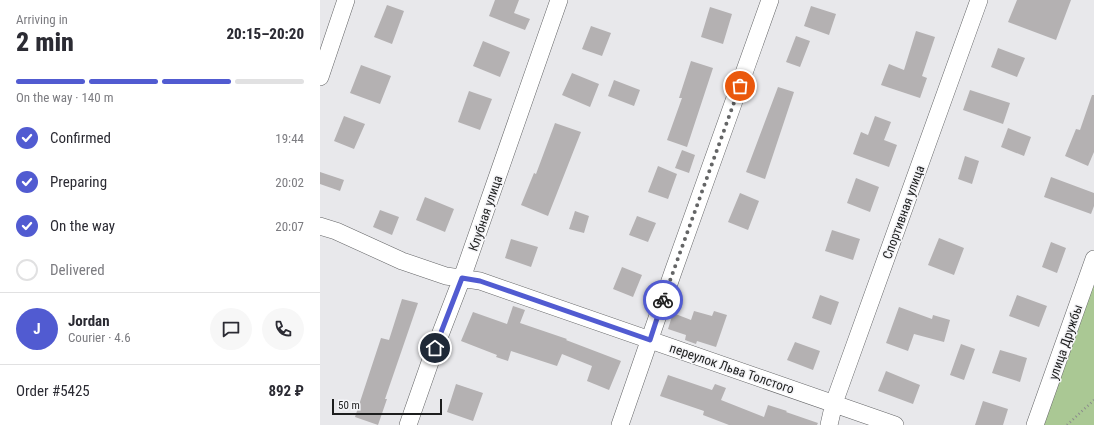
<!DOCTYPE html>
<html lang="en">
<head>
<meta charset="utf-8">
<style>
	body { margin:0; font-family:"Roboto Condensed",sans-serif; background:#f7f7f7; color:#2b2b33; height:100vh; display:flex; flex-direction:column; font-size:15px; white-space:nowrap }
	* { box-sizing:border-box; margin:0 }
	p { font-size:13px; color:#7c7c81 }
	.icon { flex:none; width:22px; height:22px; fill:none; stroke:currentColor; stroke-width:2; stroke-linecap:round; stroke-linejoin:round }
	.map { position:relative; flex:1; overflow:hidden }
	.side { display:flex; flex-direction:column; background:#fff; width:320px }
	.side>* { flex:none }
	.scale { position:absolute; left:12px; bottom:10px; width:110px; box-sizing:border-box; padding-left:4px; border:2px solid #1d1e1e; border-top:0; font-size:11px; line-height:14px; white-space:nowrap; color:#1d1e1e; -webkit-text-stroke:3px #f5f5f8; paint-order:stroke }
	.pin { position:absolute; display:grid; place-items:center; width:34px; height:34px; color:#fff; margin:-17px; border:2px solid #fff; border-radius:50%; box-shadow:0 1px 4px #0007 }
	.courier { position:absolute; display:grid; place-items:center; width:40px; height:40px; margin:-20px; border:3px solid #515bd1; border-radius:50%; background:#fff; color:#222; box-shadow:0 1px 5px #0007 }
	.summary em { font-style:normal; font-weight:800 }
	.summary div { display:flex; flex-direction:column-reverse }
	.summary { display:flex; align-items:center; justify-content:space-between; height:68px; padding:0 16px }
	h1 { font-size:26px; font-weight:800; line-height:30px }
	.bar { display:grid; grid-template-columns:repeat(4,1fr); gap:6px 4px; align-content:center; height:48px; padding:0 16px }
	.bar i { height:5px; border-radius:3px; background:#e1e1e2 }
	.bar .selected { background:#515bd1 }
	.bar p { grid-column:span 4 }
	.line { display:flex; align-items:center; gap:10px; padding:0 16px; border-top:1px solid #e1e1e2 }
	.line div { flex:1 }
	.round { display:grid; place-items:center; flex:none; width:42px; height:42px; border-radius:21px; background:#f7f7f7 }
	ol { padding:0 16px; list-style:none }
	li { display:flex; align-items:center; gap:12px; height:44px }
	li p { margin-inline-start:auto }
	li .icon { padding:4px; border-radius:50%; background:#515bd1; color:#fff; stroke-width:4 }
	li:last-child { color:#7c7c81 }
	li i { width:22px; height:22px; border:2px solid #e1e1e2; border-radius:50% }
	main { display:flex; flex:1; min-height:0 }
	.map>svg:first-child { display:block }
</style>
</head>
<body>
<main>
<section class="side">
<div class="summary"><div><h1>2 min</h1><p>Arriving in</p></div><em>20:15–20:20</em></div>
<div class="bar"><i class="selected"></i><i class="selected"></i><i class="selected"></i><i></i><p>On the way · 140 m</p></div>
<ol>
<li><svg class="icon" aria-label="check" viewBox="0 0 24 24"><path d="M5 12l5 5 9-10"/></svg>Confirmed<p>19:44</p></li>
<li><svg class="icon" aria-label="check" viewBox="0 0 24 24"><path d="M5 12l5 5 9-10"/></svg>Preparing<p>20:02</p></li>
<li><svg class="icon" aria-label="check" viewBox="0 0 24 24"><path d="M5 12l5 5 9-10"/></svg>On the way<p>20:07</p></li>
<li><i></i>Delivered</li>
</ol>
<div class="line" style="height:72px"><b class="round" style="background:#515bd1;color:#fff">J</b><div><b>Jordan</b><p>Courier · 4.6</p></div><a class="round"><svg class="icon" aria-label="chat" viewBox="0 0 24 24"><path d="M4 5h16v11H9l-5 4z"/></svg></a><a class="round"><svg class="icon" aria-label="phone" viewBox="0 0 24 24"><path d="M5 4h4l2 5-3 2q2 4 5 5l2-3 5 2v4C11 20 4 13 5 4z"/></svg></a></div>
<div class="line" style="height:52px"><div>Order #5425</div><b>892 ₽</b></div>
</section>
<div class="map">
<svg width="774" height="425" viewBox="0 0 774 425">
	<rect width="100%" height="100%" fill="#e8e8eb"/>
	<path fill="#aac894" d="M774,284V425H724Z"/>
	<path fill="#b4b1b2" d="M175,0H199L194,13L210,19L205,30L169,16Z
		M697,0H751L736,40L688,22Z
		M67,5L84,11L72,44L54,37Z
		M491,6L516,14L509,35L484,26Z
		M390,7L412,14L403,44L381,37Z
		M271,26L291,33L282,56L262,49Z
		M596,31L615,37L602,76L607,78L600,98L561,85L569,64L584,70Z
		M476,36L490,41L480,67L466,62Z
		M163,41L190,52L180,77L153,66Z
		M678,48L705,58L697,77L671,67Z
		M371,61L393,68L367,147L347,140L362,98H359Z
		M41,65L71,76L60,104L30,93Z
		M252,73L279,84L270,107L242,95Z
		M294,80L320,90L314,106L288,96Z
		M458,87L474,92L445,179L426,172Z
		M650,90L690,103L683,124L643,110Z
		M149,91L172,99L160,130L138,122Z
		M772,95H774V152L768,166L745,156L756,129L760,130Z
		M24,116L45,124L34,149L14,141Z
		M555,116L571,122L564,140L577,145L569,167L533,154L541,132L548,135Z
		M235,123L261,132L228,216L201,205L214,173L216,174Z
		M688,128L711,137L704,156L681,147Z
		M362,150L375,155L369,173L355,168Z
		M645,156L659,161L652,184L638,179Z
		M338,166L357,174L348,199L328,192Z
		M0,172L24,180L20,191L0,184Z
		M731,177L774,193V206L771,214L724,197Z
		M536,178L559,187L550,212L527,203Z
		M420,193L439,201L428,230L408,222Z
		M105,197L134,209L125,232L96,220Z
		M60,210L79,217L72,235L53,227Z
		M255,211L269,216L264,233L249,229Z
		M317,216L336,223L328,242L309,235Z
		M512,230L540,239L533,260L505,251Z
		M619,238L644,248L634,275L608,265Z
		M191,239L218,247L211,267L185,258Z
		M731,242L746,248L737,273L722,267Z
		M302,267L322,275L313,297L293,289Z
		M500,295L519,302L511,325L492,318Z
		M697,295L727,306L719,327L689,316Z
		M82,299L98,303L65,399H67L58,425L35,417L61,338L69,340Z
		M193,306L205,310L200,323L247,339L246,340L301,361L289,390L267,381L272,366L242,354L237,366L191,351L188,361L176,357L177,355L141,341L153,312L187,324Z
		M579,307L612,319L613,315L630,320L624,342L594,334L588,351L566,343Z
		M374,311L392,316L394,311L407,315L396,347L377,341L376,344L365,340L366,335L348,329L353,313L371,320Z
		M475,342L500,351L493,370L467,360Z
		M641,344L655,349L644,380L630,375Z
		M680,350L707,358L700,382L672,373Z
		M566,371L600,385L593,404L558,391Z
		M348,375L392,390L395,384L406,388L401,400L444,417L448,405L467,411L466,412L498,423L497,425H409L383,415L384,411L340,396Z
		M136,384L163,393L153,421L127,412Z
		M663,401L688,409L683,425H655Z"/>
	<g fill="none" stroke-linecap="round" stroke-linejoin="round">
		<g stroke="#646567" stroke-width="18">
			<path id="minor" d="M0,77L26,0
				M0,226L16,231L82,261L126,276L160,281L575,425
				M88,425L115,348L142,278L239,0
				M300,425L353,272L450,0
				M509,425L514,403L659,0
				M715,425L774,259"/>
		</g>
		<path stroke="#8a8a8c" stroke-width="2.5" stroke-dasharray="1 3" stroke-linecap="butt" d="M747,425L774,400"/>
		<use href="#minor" stroke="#fff" stroke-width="17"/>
	</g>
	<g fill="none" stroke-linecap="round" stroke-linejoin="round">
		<path stroke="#646566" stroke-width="4" stroke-dasharray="0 7.2" d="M343,300L420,86"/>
		<path stroke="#515bd1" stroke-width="5" d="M115,348L142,278L160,281L330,340L343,300"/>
	</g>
	<g text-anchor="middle" stroke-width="3" stroke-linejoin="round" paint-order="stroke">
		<g font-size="13" fill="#1d1e1e" stroke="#f5f5f8">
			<text transform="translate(583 212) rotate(-70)" y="5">Спортивная улица</text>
			<text transform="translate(165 213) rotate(-71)" y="5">Клубная улица</text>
			<text transform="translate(745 342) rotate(-71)" y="5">улица Дружбы</text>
			<text transform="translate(412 368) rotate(19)" y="5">переулок Льва Толстого</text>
		</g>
	</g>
</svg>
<div class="scale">50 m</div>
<div class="pin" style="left:420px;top:86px;background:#ea580c"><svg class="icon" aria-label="bag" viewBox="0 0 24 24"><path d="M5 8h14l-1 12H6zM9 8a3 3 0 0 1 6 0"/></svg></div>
<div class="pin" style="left:115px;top:348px;background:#1f2937"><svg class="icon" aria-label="home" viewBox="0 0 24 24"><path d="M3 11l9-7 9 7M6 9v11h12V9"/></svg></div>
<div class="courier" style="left:343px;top:300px"><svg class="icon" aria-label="bike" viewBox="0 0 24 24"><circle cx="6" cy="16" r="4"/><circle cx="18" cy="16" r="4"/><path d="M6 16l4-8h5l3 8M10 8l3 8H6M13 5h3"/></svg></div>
</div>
</main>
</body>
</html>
